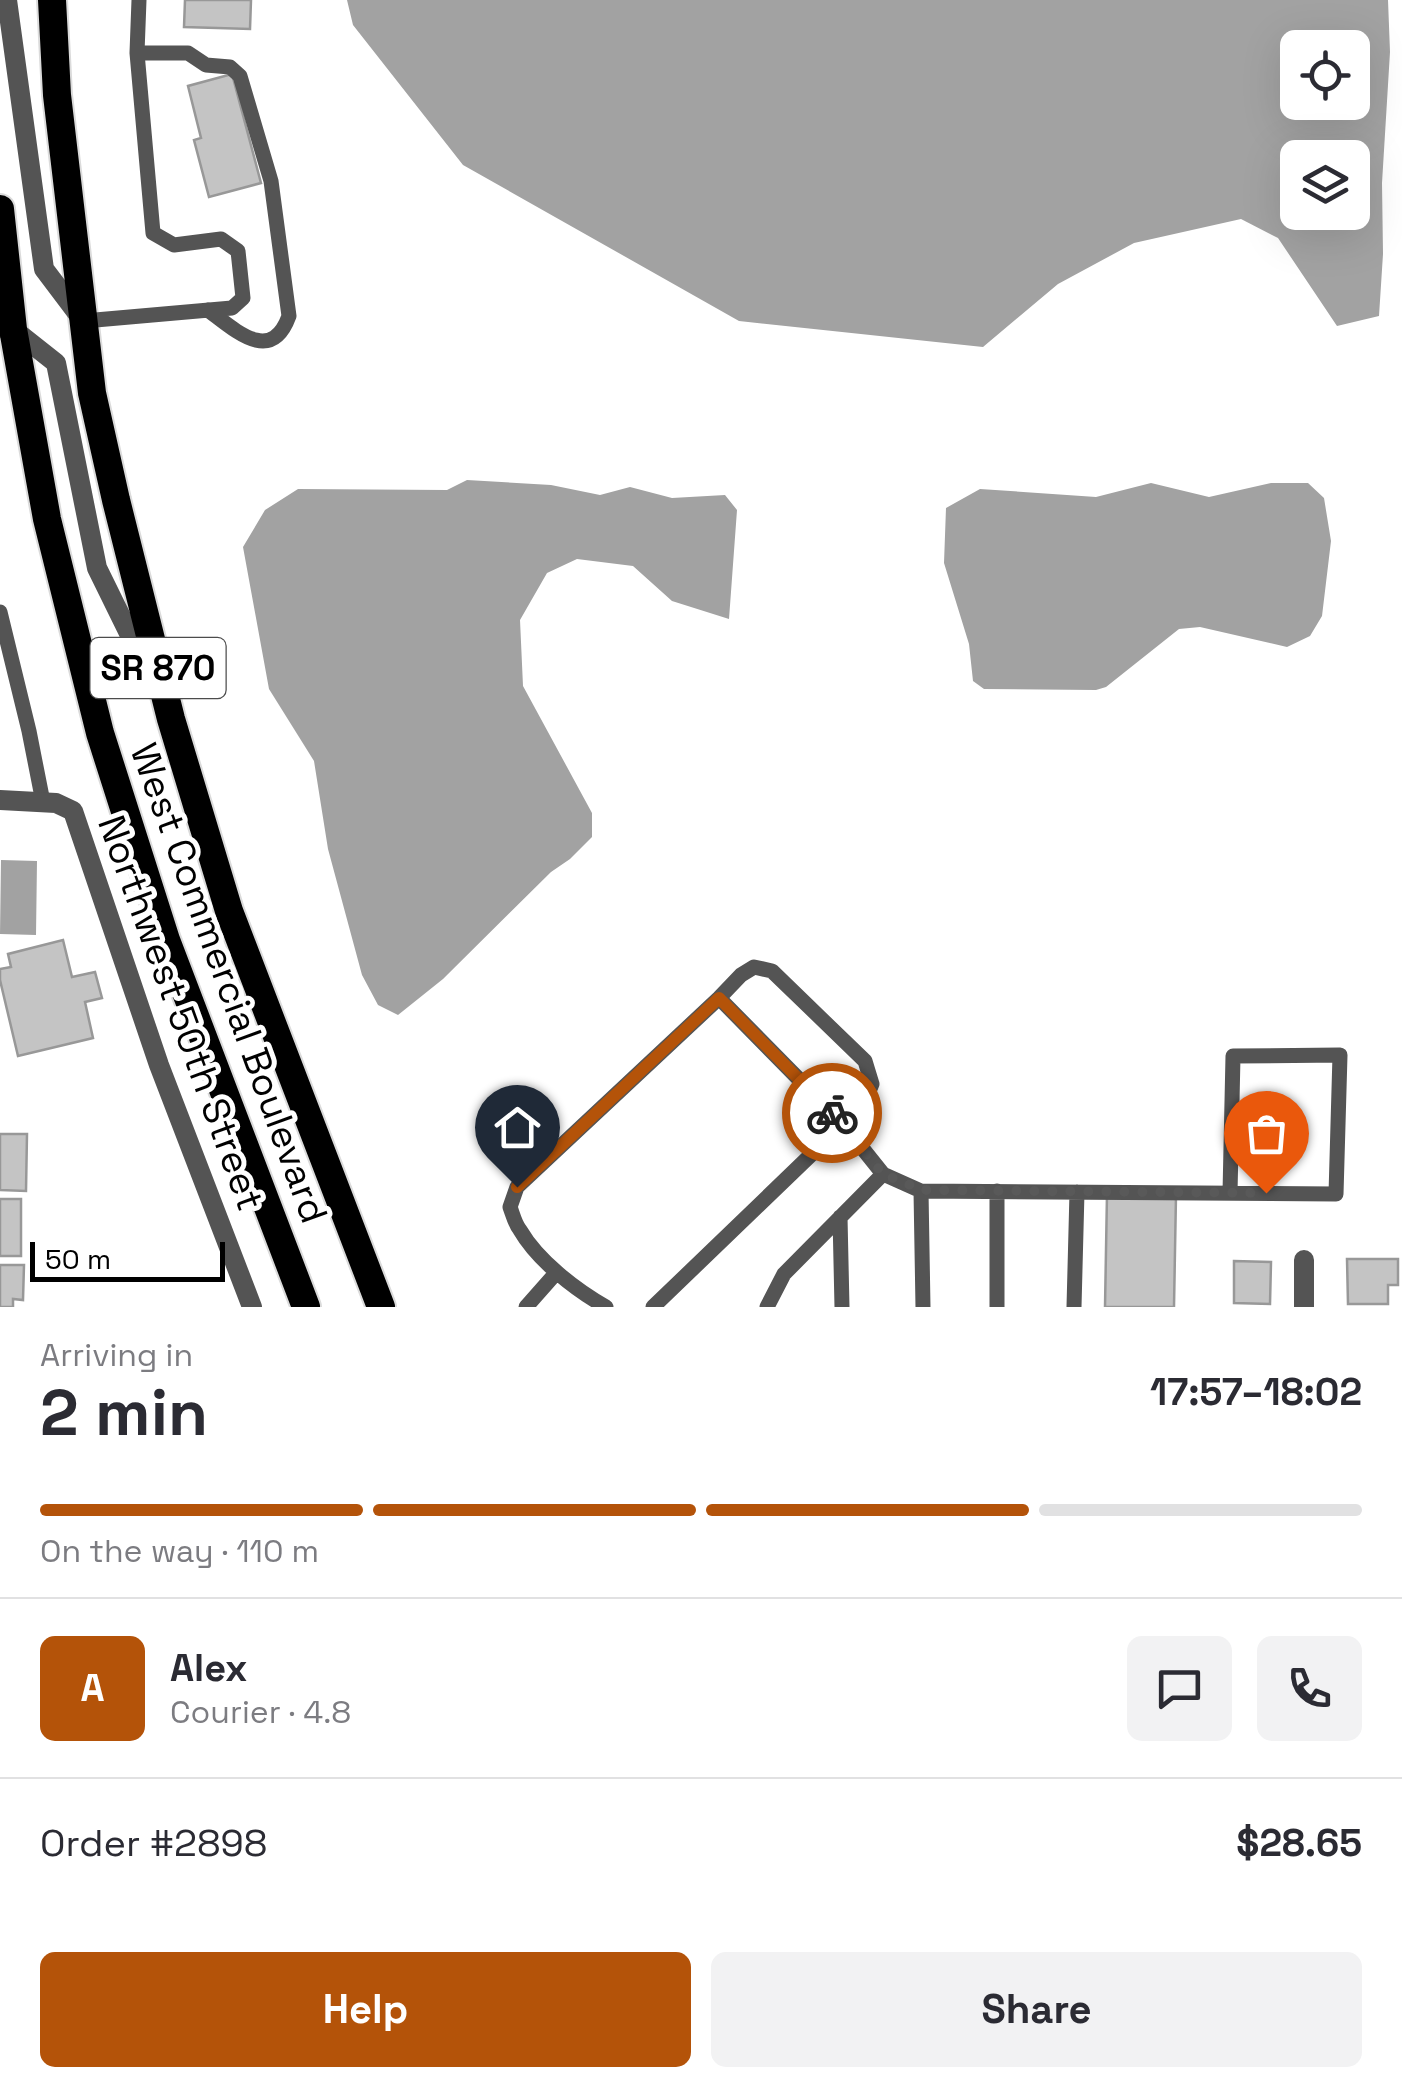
<!DOCTYPE html>
<html lang="en">
<head>
<meta charset="utf-8">
<style>
	body { margin:0; font-family:"Space Grotesk",sans-serif; background:#f2f2f3; color:#2b2b33; height:100vh; display:flex; flex-direction:column; font-size:38px; white-space:nowrap }
	* { box-sizing:border-box; margin:0 }
	p { font-size:32px; color:#7c7c81 }
	.icon { flex:none; width:55px; height:55px; fill:none; stroke:currentColor; stroke-width:2; stroke-linecap:round; stroke-linejoin:round }
	.map { position:relative; height:1307px; overflow:hidden }
	.panel { display:flex; flex-direction:column; background:#fff; flex:1 }
	.panel>* { flex:none }
	.buttons { position:absolute; left:1280px; top:30px; display:grid; gap:20px }
	.buttons a { display:grid; place-items:center; width:90px; height:90px; border-radius:15px; background:#fff; box-shadow:0 10px 40px #0002; font-size:50px }
	.scale { position:absolute; left:30px; bottom:25px; width:195px; box-sizing:border-box; padding-left:10px; border:5px solid #000; border-top:0; font-size:28px; line-height:35px; white-space:nowrap; color:#000; -webkit-text-stroke:8px #fff; paint-order:stroke }
	.pin { position:absolute; display:grid; place-items:center; width:85px; height:85px; color:#fff; margin:-102px -42px; border-radius:50% 50% 50% 0; rotate:-45deg; box-shadow:0 0 10px #0007 }
	.pin .icon { rotate:45deg }
	.courier { position:absolute; display:grid; place-items:center; width:100px; height:100px; margin:-50px; border:8px solid #b45309; border-radius:50%; background:#fff; color:#222; box-shadow:0 2px 12px #0007 }
	.head em { font-style:normal; font-weight:600 }
	.head div { display:flex; flex-direction:column-reverse }
	.head { display:flex; align-items:center; justify-content:space-between; height:170px; padding:0 40px }
	h1 { font-size:65px; font-weight:600; line-height:75px }
	.bar { display:grid; grid-template-columns:repeat(4,1fr); gap:15px 10px; align-content:center; height:120px; padding:0 40px }
	.bar i { height:12px; border-radius:8px; background:#e1e1e2 }
	.bar .current { background:#b45309 }
	.bar p { grid-column:span 4 }
	.line { display:flex; align-items:center; gap:25px; padding:0 40px; border-top:2px solid #e1e1e2 }
	.line div { flex:1 }
	.round { display:grid; place-items:center; flex:none; width:105px; height:105px; border-radius:15px; background:#f2f2f3 }
	.cta { display:flex; gap:20px; margin-top:auto; padding:20px 40px }
	.cta a { flex:1; height:115px; border-radius:15px; background:#b45309; color:#fff; font-size:40px; font-weight:600; line-height:115px; text-align:center }
	.cta a+a { background:#f2f2f3; color:#2b2b33 }
	.map>svg:first-child { display:block }
</style>
</head>
<body>
<div class="map">
<svg width="1402" height="1307" viewBox="0 0 1402 1307">
	<rect width="100%" height="100%" fill="#fff"/>
	<path fill="#a2a2a2" fill-rule="evenodd" d="M347,0H1388L1390,52L1382,183L1383,254L1379,316L1337,326L1278,238L1241,219L1134,243L1058,284L983,347L739,321L463,165L353,25ZM1298,48H1352V102H1298ZM1298,158H1352V212H1298Z
		M467,480L551,485L600,495L630,487L672,498L725,495L737,510L729,619L672,601L633,566L577,559L547,573L520,620L523,686L592,813V837L570,859L551,872L443,979L398,1015L378,1005L362,975L328,849L314,761L269,689L243,547L265,510L298,489L447,490Z
		M1151,483L1209,497L1271,483H1308L1324,498L1331,541L1322,616L1310,636L1287,647L1200,627L1179,629L1106,687L1096,690L984,689L973,681L969,644L944,563L946,508L980,489L1096,497Z
		M1,860L37,861L36,935L0,934Z"/>
	<path fill="#c4c4c4" stroke="#989898" stroke-width="2.5" d="M185,0H251L250,29L184,27Z
		M232,74L261,183L209,197L194,140L201,138L188,86Z
		M63,940L72,977L95,972L102,998L85,1002L93,1038L18,1056L0,980V969L11,967L8,954Z
		M0,1134H27L26,1191L0,1190Z
		M1107,1194L1176,1195L1174,1307H1105Z
		M0,1199H21V1256H0Z
		M1347,1259H1398V1285H1388V1304H1348Z
		M1234,1261L1271,1262L1270,1304L1234,1303Z
		M0,1265H24L23,1300L13,1299V1307H0Z"/>
	<g fill="none" stroke-linecap="round" stroke-linejoin="round">
		<g stroke="#dbdbdb" stroke-width="32">
			<path id="trunk" d="M52,0L57,95L92,393L116,500L171,719L229,911L381,1307
				M0,209L13,329L47,519L100,733L166,940L306,1307"/>
		</g>
		<path stroke="#545454" stroke-width="15" d="M137,53H188L206,65L230,67L240,76L271,181L289,316C271,365 235,330 208,310
			M84,321L232,308L243,298L238,251L221,239L174,245L153,233L137,53L139,0
			M0,612L29,731L43,802
			M921,1191C1060,1191 1198,1193 1336,1194L1340,1055L1233,1056L1230,1193
			M997,1191V1307
			M840,1217L842,1307
			M526,1307L556,1273
			M606,1307C576,1290 538,1261 520,1230C515,1224 513,1215 510,1207L517,1187L719,998L741,975L754,967L772,971L865,1061L872,1084L865,1101L843,1124L883,1174L921,1191L923,1307
			M653,1307L843,1124L719,998
			M767,1307L784,1274L883,1174
			M1074,1307L1077,1192"/>
		<path stroke="#545454" stroke-width="20" d="M7,0L44,269L81,318
			M7,330L13,329L56,363L97,568L153,682
			M0,800L56,803L73,811L159,1065L252,1307
			M1304,1260V1307"/>
		<use href="#trunk" stroke="#000" stroke-width="28"/>
	</g>
	<g fill="none" stroke-linecap="round" stroke-linejoin="round">
		<path stroke="#595959" stroke-width="10" stroke-dasharray="0 18" d="M832,1113L883,1174L922,1190L1266,1193"/>
		<path stroke="#b45309" stroke-width="12" d="M517,1187L719,998L832,1113"/>
	</g>
	<g text-anchor="middle" stroke-width="10" stroke-linejoin="round" paint-order="stroke">
		<rect fill="#fff" stroke="#4c4c4c" stroke-width="2.5" x="90.5" y="638" width="135" height="60" rx="8"/>
		<g font-size="35" font-weight="bold" fill="#000">
			<text x="158" y="680">SR 870</text>
		</g>
		<g font-size="38" fill="#000" stroke="#fff">
			<text transform="translate(229 983) rotate(70)" y="13">West Commercial Boulevard</text>
			<text transform="translate(181 1013) rotate(70)" y="13">Northwest 50th Street</text>
		</g>
	</g>
</svg>
<div class="buttons">
<a><svg class="icon" aria-label="locate" viewBox="0 0 24 24"><circle cx="12" cy="12" r="6"/><path d="M12 2v4M12 18v4M2 12h4M18 12h4"/></svg></a>
<a><svg class="icon" aria-label="layers" viewBox="0 0 24 24"><path d="M12 4l9 5-9 5-9-5zM3 14l9 5 9-5"/></svg></a>
</div>
<div class="scale">50 m</div>
<div class="pin" style="left:1266px;top:1193px;background:#ea580c"><svg class="icon" aria-label="bag" viewBox="0 0 24 24"><path d="M5 8h14l-1 12H6zM9 8a3 3 0 0 1 6 0"/></svg></div>
<div class="pin" style="left:517px;top:1187px;background:#1f2937"><svg class="icon" aria-label="home" viewBox="0 0 24 24"><path d="M3 11l9-7 9 7M6 9v11h12V9"/></svg></div>
<div class="courier" style="left:832px;top:1113px"><svg class="icon" aria-label="bike" viewBox="0 0 24 24"><circle cx="6" cy="16" r="4"/><circle cx="18" cy="16" r="4"/><path d="M6 16l4-8h5l3 8M10 8l3 8H6M13 5h3"/></svg></div>
</div>
<section class="panel">
<div class="head"><div><h1>2 min</h1><p>Arriving in</p></div><em>17:57–18:02</em></div>
<div class="bar"><i class="current"></i><i class="current"></i><i class="current"></i><i></i><p>On the way · 110 m</p></div>
<div class="line" style="height:180px"><b class="round" style="background:#b45309;color:#fff">A</b><div><b>Alex</b><p>Courier · 4.8</p></div><a class="round"><svg class="icon" aria-label="chat" viewBox="0 0 24 24"><path d="M4 5h16v11H9l-5 4z"/></svg></a><a class="round"><svg class="icon" aria-label="phone" viewBox="0 0 24 24"><path d="M5 4h4l2 5-3 2q2 4 5 5l2-3 5 2v4C11 20 4 13 5 4z"/></svg></a></div>
<div class="line" style="height:130px"><div>Order #2898</div><b>$28.65</b></div>
<div class="cta"><a>Help</a><a>Share</a></div>
</section>
</body>
</html>
